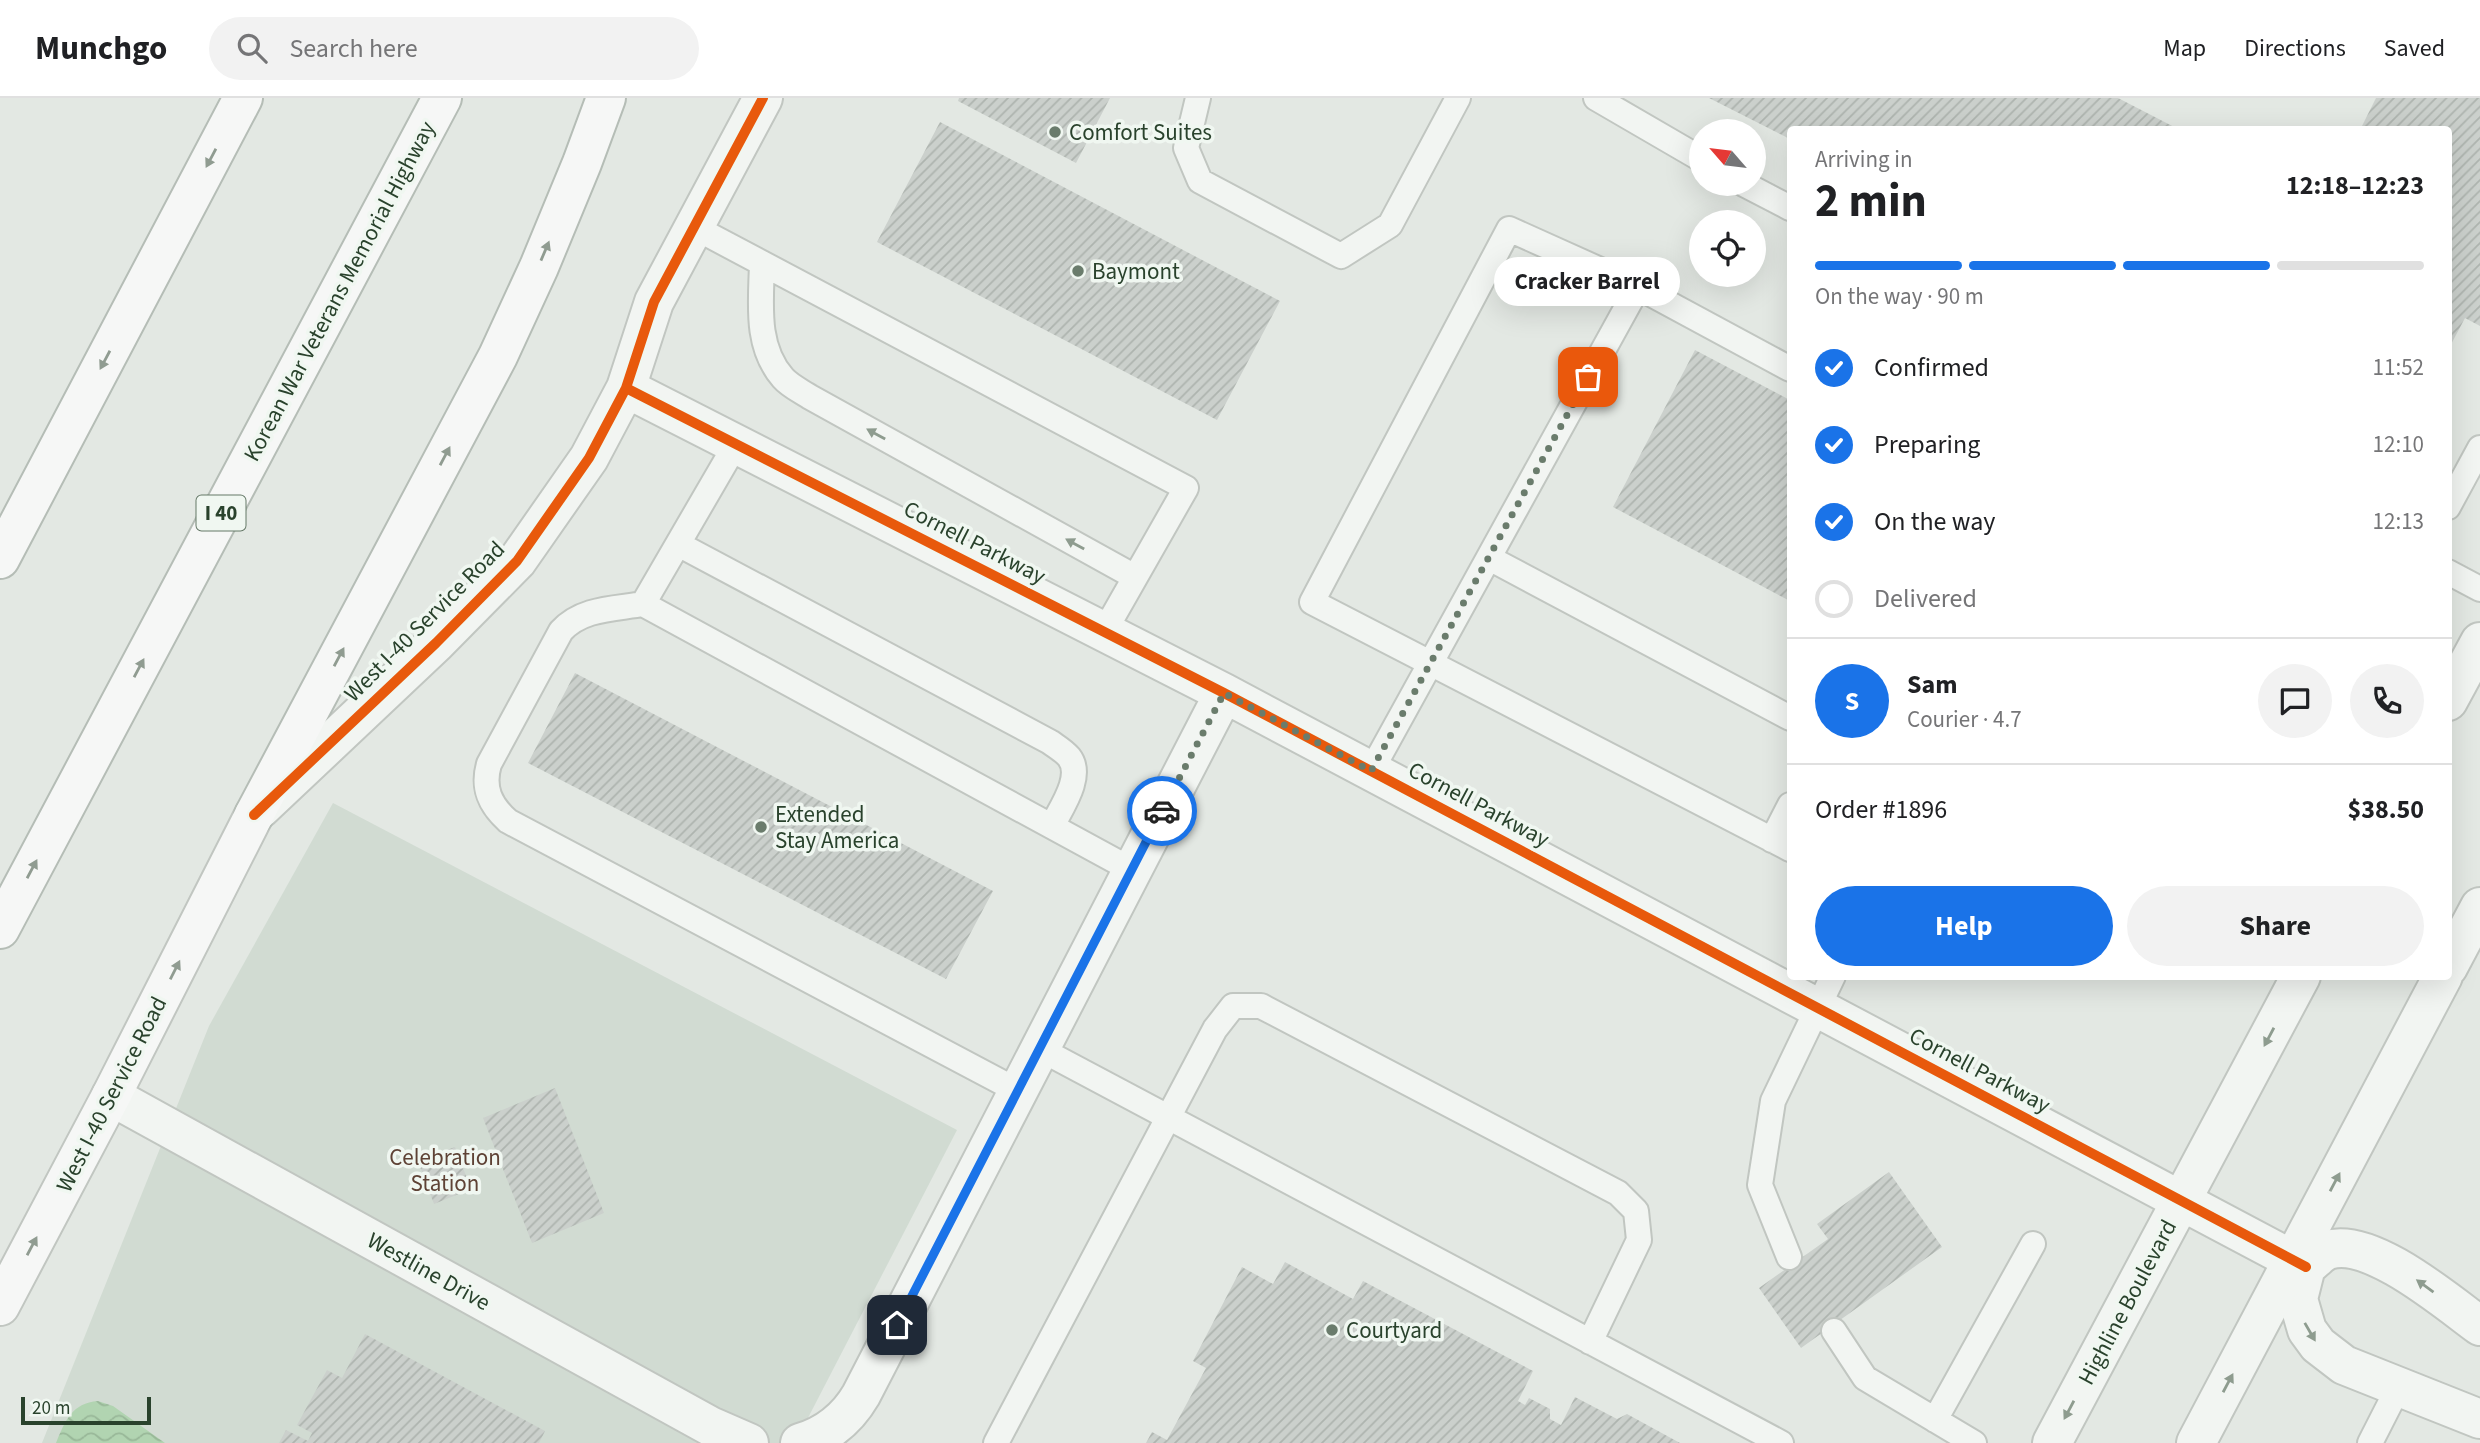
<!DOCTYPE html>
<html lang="en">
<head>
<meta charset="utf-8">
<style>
	body { margin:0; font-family:"Source Sans 3",sans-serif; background:#f2f2f2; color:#202124; height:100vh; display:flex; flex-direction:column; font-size:26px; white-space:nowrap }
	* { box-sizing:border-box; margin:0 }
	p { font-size:23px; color:#757577 }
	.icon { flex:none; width:38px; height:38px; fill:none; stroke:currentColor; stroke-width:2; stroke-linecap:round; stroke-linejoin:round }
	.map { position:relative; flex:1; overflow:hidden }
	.details { position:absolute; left:1787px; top:28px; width:665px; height:854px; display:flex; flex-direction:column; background:#fff; border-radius:7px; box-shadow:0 7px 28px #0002 }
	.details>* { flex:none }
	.needle { width:46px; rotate:298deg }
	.tools { position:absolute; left:1689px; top:21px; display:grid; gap:14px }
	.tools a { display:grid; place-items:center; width:77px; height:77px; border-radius:50%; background:#fff; box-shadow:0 7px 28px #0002; font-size:35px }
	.scale { position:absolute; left:21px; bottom:18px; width:130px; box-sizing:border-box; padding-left:7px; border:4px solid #29422c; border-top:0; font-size:19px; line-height:24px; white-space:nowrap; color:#29422c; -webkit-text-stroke:5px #f0f7f1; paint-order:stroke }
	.pin { position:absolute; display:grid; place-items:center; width:60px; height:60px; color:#fff; margin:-30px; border-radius:14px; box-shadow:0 4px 10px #0006 }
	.courier { position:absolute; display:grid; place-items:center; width:70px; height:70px; margin:-35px; border:5px solid #1a73e8; border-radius:50%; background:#fff; color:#222; box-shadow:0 2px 9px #0007 }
	.bubble { position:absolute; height:49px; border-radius:24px; background:#fff; box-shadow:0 7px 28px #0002; font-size:23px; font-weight:700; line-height:49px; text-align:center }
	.overview em { font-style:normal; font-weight:700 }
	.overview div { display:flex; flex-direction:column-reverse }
	.overview { display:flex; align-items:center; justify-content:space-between; height:119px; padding:0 28px }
	h1 { font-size:46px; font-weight:700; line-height:52px }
	.bar { display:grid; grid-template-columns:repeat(4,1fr); gap:10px 7px; align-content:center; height:84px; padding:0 28px }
	.bar i { height:9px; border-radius:5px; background:#e0e0e0 }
	.bar .current { background:#1a73e8 }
	.bar p { grid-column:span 4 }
	.line { display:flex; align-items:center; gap:18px; padding:0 28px; border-top:2px solid #e0e0e0 }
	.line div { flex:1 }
	.round { display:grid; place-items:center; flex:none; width:74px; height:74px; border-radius:37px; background:#f2f2f2 }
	ol { padding:0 28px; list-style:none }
	li { display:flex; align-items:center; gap:21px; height:77px }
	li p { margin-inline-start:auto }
	li .icon { padding:7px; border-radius:50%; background:#1a73e8; color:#fff; stroke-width:4 }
	li:last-child { color:#757577 }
	li i { width:38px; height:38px; border:4px solid #e0e0e0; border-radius:50% }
	.cta { display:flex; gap:14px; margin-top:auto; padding:14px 28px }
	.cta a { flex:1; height:80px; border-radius:42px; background:#1a73e8; color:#fff; font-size:28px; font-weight:700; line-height:80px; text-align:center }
	.cta a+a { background:#f2f2f2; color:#202124 }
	header { display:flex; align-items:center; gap:42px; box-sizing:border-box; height:98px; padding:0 35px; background:#fff; border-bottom:2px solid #e0e0e0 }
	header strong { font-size:33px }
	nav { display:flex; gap:38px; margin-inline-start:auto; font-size:24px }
	.search { width:490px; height:63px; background:#f2f2f2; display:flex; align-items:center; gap:18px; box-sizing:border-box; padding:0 24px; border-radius:38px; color:#757577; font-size:26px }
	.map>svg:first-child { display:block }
</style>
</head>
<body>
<header>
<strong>Munchgo</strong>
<div class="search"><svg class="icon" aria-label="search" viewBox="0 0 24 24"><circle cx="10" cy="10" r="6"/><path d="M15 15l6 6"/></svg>Search here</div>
<nav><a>Map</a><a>Directions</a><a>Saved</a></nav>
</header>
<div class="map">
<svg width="2480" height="1345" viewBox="0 0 2480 1345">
	<defs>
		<pattern id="water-waves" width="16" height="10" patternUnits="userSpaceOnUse" patternTransform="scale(1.75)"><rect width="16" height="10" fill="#b1d4b1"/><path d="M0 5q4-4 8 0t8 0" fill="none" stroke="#98b798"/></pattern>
		<pattern id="building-hatch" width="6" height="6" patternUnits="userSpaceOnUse" patternTransform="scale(1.75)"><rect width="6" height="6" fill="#cbd0cc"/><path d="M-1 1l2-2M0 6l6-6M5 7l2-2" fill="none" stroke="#aeb4af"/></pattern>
	</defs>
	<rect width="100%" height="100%" fill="#e3e8e3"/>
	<path fill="#d1dbd2" d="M333,705L957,1032L795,1345H42L209,928Z"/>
	<path fill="url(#water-waves)" d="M98,1303L113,1308L165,1345H56C65,1323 72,1305 98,1303Z"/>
	<path fill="url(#building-hatch)" d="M959,0H1110L1076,65L958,3Z
		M1709,0H2118L2180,32H1790V41Z
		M2376,0H2480V228L2465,220L2448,252V32H2360Z
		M940,24L1280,203L1217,322L877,144Z
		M1695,252L1790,302V503L1613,409Z
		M575,575L993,793L946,881L528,665Z
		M555,990L604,1115L532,1145L483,1020Z
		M455,1049L471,1091L434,1106L418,1063Z
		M1889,1074L1942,1149L1801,1250L1759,1190L1828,1141L1817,1126Z
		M1285,1164L1353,1201L1363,1183L1533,1273L1518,1303L1525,1307L1529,1300L1550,1311V1321L1561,1327L1575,1299L1617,1321L1627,1316L1680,1345H1146L1152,1334L1167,1342L1206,1270L1193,1263L1242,1169L1273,1186Z
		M365,1236L545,1333L539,1345H279L286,1332L308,1343L312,1335L297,1327L327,1272L342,1280Z"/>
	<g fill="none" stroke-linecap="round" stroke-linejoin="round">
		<g stroke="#c1c6c1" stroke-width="28">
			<path id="service" d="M1198,0L1186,50L1200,83L1341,158L1390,127L1458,0
				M1596,0L1701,61
				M1744,86L1790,110
				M694,129L1186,390L1104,534
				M762,165C761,205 755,248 783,280C790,288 801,293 810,299L1135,479
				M1790,271L1638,189L1509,131L1312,504L1790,751
				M736,346L643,506C614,511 582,510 561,533L489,666C482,690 490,707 508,723L1018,993
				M2448,409L2480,350
				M678,446L1050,644C1057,649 1064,653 1069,659C1084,678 1061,710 1052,728
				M1489,460L1790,620
				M2448,474L2480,491
				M643,506L1132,772
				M1371,673L1638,189
				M1772,742L1790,707
				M1040,951L1781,1345
				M1789,1159L1760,1087L1773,1003L1833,878
				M1834,1233L1865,1280L1974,1345
				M1935,1322L2033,1146
				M996,1345L1215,931L1233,908H1261L1618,1095L1636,1113L1639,1142L1590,1244
				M2370,1345L2398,1290"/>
		</g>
		<g stroke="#c1c6c1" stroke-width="42">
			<path id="minor" d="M626,290L1224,595L2306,1169
				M260,711L436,545L517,463L589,360L626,290L654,204L763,0
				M111,998L710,1328L749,1345
				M2306,1169L2298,1201L2307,1232L2318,1247L2344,1267L2480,1321
				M2306,1169C2313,1164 2320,1155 2328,1152C2370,1138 2447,1204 2480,1228
				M800,1345C827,1337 847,1321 861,1297L1224,595"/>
		</g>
		<g stroke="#c1c6c1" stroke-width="42">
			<path id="tertiary" d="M2448,603L2480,544
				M2448,869L2480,809
				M2052,1345L2301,878
				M2196,1345L2443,878"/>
		</g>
		<g stroke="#c1c6c1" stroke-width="42">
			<path id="secondary" d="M0,1208L111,998L254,717"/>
		</g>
		<g stroke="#b5bdb6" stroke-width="42">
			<path id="motorway" d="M0,461L243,0
				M254,717L498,258L539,169L582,65L606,0
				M0,831L442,0"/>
		</g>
		<use href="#service" stroke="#f2f5f2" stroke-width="24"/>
		<use href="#minor" stroke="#f2f5f2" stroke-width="38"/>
		<use href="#tertiary" stroke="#f2f5f2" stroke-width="38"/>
		<use href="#secondary" stroke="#f6f7f6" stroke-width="38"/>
		<use href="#motorway" stroke="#f6f7f6" stroke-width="38"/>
		<g stroke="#f0f7f1" stroke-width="15">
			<path id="cycleway" d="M626,290L1224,595L2306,1169
				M254,717L436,545L517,463L589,360L626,290L654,204L763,0"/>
		</g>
		<use href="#cycleway" stroke="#e8590c" stroke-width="10"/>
	</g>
	<defs><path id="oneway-solid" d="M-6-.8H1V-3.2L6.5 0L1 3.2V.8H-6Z" transform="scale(1.75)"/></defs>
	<g fill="#909c91">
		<use href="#oneway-solid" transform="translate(211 60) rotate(118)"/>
		<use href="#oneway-solid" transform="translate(545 153) rotate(-67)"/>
		<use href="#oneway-solid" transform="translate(105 262) rotate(118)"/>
		<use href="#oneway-solid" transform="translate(445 358) rotate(-62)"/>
		<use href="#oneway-solid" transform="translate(339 559) rotate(-62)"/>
		<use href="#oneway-solid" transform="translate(139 570) rotate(-62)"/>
		<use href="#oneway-solid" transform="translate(32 771) rotate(-62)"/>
		<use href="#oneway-solid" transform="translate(175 872) rotate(-63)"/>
		<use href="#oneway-solid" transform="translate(32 1148) rotate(-62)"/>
	</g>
	<g fill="#8e9c8f">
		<use href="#oneway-solid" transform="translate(876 336) rotate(-151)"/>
		<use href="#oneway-solid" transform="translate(1075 446) rotate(-151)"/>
		<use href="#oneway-solid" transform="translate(2269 939) rotate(118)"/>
		<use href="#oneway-solid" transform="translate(2335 1084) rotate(-62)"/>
		<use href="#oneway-solid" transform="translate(2425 1188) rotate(-144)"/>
		<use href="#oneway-solid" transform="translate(2310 1234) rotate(60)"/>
		<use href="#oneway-solid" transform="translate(2228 1285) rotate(-62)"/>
		<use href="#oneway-solid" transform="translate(2069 1312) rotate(118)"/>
	</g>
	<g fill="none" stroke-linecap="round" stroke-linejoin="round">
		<path stroke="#6a7c6c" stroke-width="7" stroke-dasharray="0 12.6" d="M1162,713L1224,595L1371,673L1588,279"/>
		<path stroke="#1a73e8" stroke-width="9" d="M897,1227L1162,713"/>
	</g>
	<g fill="#6a7c6c" stroke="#f0f7f1" stroke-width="2.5">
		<circle cx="1055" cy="34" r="7"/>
		<circle cx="1078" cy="173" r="7"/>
		<circle cx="761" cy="729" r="7"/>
		<circle cx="1332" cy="1232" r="7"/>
	</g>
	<g text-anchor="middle" stroke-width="7" stroke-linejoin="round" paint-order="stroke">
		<rect fill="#f0f7f1" stroke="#657867" stroke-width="2" x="196.5" y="397.5" width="49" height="35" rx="5"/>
		<g font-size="21" font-weight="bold" fill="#29422c">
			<text x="221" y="422">I 40</text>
		</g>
		<g font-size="23" fill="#29422c" stroke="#f0f7f1" text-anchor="start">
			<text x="1069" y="42">Comfort Suites</text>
			<text x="1092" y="181">Baymont</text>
			<text x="775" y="724">Extended<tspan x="775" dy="26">Stay America</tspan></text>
			<text x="1346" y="1240">Courtyard</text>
		</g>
		<g font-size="23" fill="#29422c" stroke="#f0f7f1">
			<text transform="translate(339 193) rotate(-62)" y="8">Korean War Veterans Memorial Highway</text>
			<text transform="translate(975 444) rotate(27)" y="8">Cornell Parkway</text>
			<text transform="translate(424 523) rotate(-45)" y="8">West I-40 Service Road</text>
			<text transform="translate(1479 706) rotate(28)" y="8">Cornell Parkway</text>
			<text transform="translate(1980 972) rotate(28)" y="8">Cornell Parkway</text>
			<text transform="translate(111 996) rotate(-63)" y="8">West I-40 Service Road</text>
			<text transform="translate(429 1173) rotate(29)" y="8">Westline Drive</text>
			<text transform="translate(2127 1204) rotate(-62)" y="8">Highline Boulevard</text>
		</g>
		<g font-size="23" fill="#5e4235" stroke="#f0f7f1">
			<text x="445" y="1067">Celebration<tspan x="445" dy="26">Station</tspan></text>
		</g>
	</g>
</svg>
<div class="tools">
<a><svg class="needle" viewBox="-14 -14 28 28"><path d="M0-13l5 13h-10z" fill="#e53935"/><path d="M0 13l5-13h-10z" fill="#757577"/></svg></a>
<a><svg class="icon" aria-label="locate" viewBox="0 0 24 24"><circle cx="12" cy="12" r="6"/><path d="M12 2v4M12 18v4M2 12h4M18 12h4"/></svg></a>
</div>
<div class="scale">20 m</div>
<div class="pin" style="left:1588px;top:279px;background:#ea580c"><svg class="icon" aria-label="bag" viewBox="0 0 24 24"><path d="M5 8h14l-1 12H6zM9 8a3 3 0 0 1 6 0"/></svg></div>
<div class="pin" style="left:897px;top:1227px;background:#1f2937"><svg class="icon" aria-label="home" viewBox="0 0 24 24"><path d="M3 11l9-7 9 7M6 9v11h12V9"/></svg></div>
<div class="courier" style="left:1162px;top:713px"><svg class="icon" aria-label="car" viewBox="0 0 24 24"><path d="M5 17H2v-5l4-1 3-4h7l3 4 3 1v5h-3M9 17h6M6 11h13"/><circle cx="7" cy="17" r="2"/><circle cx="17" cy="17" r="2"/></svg></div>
<div class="bubble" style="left:1494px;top:159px;width:186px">Cracker Barrel</div>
<section class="details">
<div class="overview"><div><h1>2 min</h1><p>Arriving in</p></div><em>12:18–12:23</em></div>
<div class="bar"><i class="current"></i><i class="current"></i><i class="current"></i><i></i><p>On the way · 90 m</p></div>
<ol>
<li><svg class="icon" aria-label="check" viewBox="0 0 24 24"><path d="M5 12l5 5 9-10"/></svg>Confirmed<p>11:52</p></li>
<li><svg class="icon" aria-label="check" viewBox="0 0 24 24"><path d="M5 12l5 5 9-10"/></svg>Preparing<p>12:10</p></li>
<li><svg class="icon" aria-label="check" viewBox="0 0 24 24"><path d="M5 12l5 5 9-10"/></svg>On the way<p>12:13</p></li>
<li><i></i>Delivered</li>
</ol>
<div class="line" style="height:126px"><b class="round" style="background:#1a73e8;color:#fff">S</b><div><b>Sam</b><p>Courier · 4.7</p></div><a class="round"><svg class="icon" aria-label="chat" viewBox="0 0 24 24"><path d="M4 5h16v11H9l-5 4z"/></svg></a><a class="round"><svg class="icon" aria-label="phone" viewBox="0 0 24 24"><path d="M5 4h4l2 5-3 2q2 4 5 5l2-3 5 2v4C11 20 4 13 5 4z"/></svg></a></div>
<div class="line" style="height:91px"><div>Order #1896</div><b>$38.50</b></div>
<div class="cta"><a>Help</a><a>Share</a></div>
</section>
</div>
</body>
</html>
